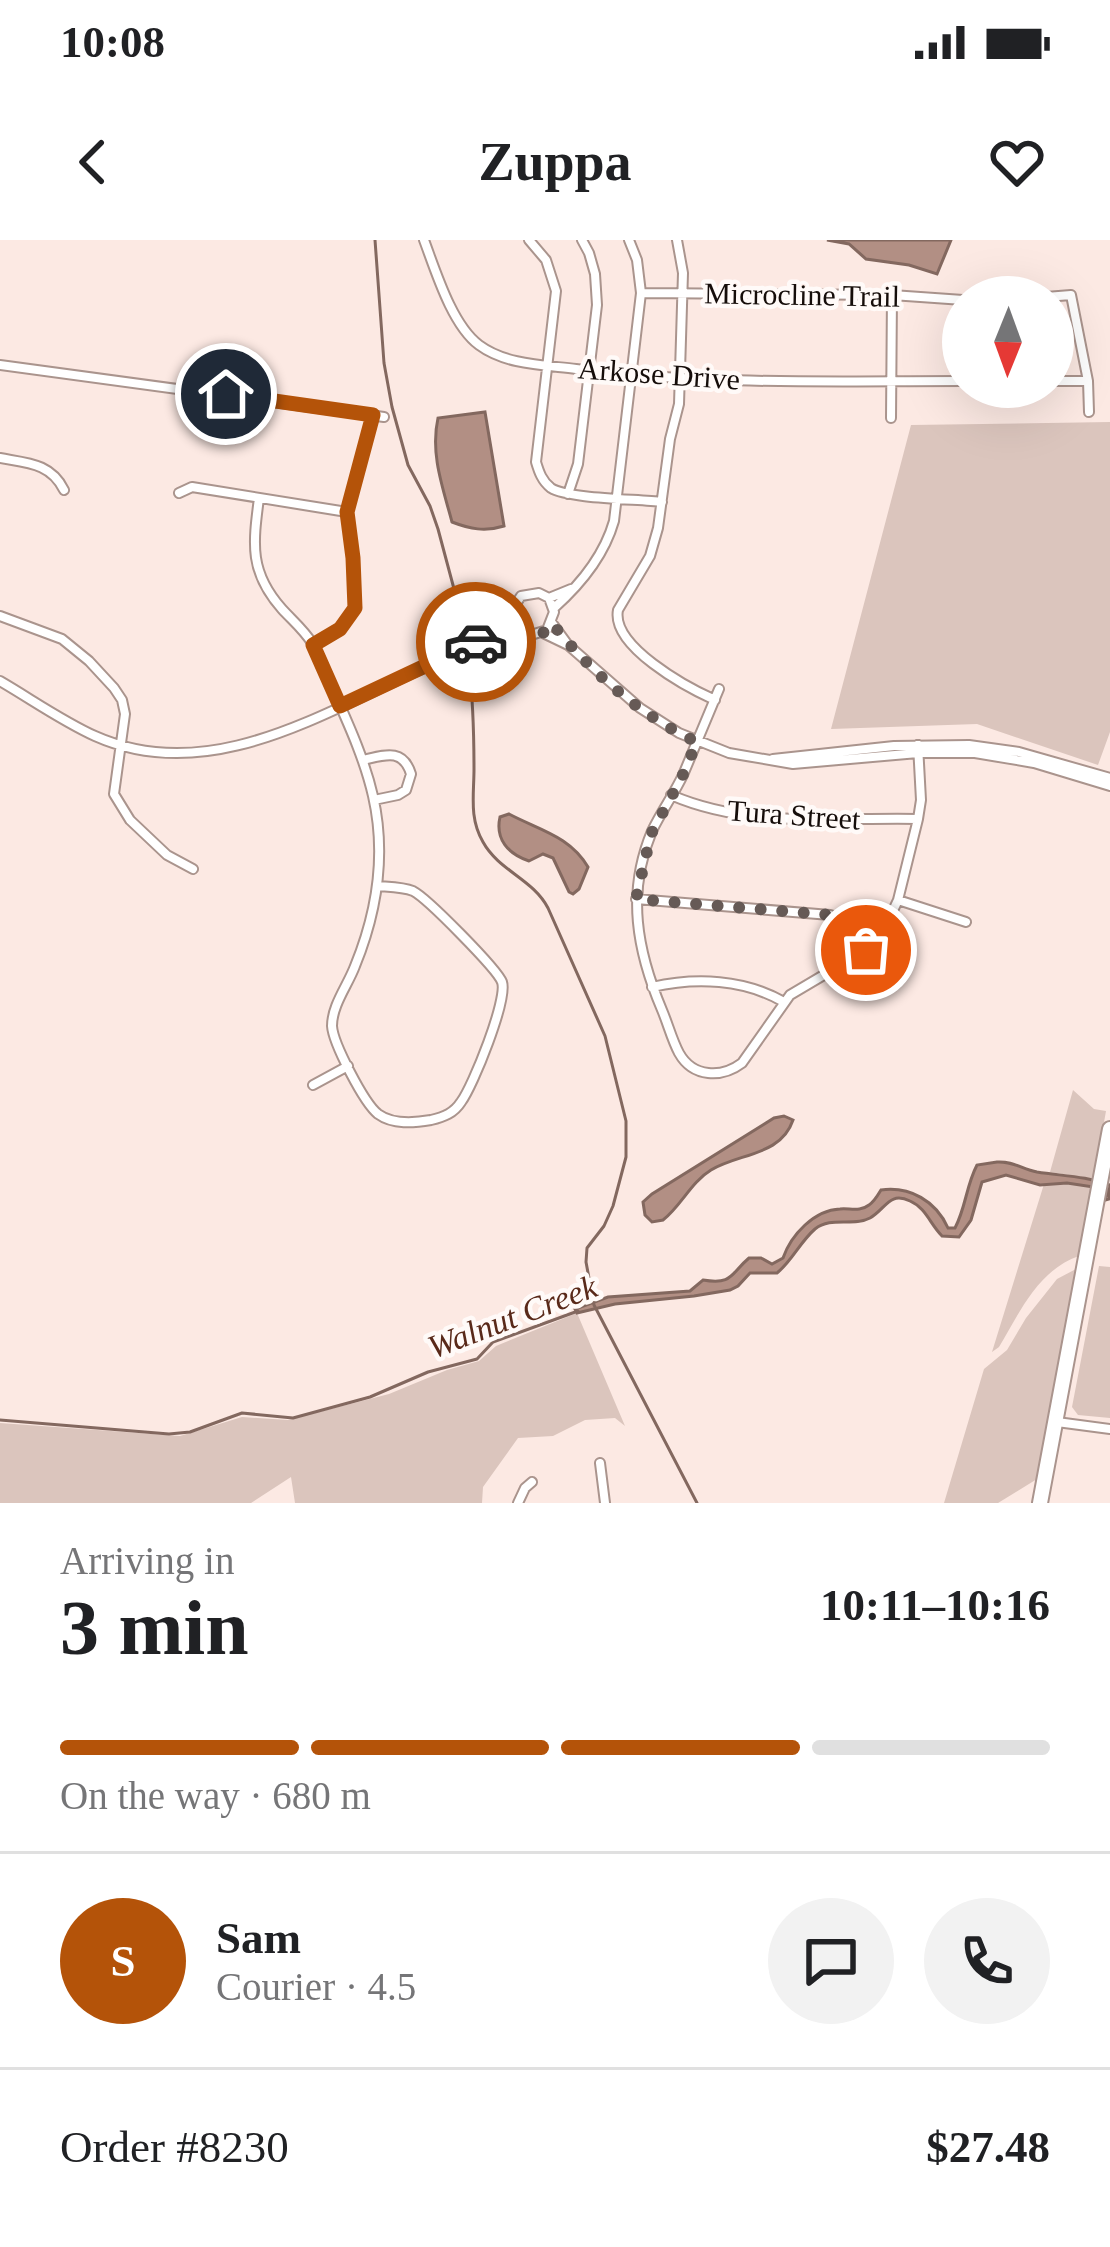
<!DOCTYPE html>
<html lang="en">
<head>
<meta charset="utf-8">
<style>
	body { margin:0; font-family:"Times New Roman",serif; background:#f2f2f2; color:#202124; height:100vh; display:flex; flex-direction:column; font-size:45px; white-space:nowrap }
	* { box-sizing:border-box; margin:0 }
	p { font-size:39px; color:#757577 }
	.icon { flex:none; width:66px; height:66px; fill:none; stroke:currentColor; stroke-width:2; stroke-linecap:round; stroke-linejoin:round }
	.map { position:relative; height:1263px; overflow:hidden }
	.side { display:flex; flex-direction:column; background:#fff; flex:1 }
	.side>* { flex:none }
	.needle { width:78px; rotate:181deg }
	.controls { position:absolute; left:942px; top:36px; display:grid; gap:24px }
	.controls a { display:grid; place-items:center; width:132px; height:132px; border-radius:50%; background:#fff; box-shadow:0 12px 48px #0002; font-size:60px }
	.pin { position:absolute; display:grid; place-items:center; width:102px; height:102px; color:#fff; margin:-51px; border:6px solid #fff; border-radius:50%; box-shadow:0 3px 12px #0007 }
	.courier { position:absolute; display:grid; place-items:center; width:120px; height:120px; margin:-60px; border:9px solid #b45309; border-radius:50%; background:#fff; color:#222; box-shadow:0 3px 15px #0007 }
	.headline em { font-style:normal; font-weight:800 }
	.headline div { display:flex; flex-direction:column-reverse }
	.headline { display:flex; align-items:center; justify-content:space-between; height:204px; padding:0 60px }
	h1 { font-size:78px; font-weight:800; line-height:90px }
	.bar { display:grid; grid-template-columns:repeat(4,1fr); gap:18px 12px; align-content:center; height:144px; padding:0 60px }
	.bar i { height:15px; border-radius:9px; background:#e0e0e0 }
	.bar .active { background:#b45309 }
	.bar p { grid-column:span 4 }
	.line { display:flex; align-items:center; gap:30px; padding:0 60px; border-top:3px solid #e0e0e0 }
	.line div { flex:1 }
	.round { display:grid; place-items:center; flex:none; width:126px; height:126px; border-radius:63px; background:#f2f2f2 }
	.status { display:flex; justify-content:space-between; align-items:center; height:84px; padding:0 60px; background:#fff; direction:ltr }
	.status svg { height:33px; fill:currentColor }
	header { display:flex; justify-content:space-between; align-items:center; height:156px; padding:0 60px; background:#fff; font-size:54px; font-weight:800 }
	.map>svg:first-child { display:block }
</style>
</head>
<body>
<div class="status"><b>10:08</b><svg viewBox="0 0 49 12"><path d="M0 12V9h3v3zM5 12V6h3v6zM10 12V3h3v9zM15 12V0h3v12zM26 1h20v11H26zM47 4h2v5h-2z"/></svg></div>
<header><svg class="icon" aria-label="back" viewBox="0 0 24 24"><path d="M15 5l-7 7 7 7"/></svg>Zuppa<svg class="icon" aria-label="heart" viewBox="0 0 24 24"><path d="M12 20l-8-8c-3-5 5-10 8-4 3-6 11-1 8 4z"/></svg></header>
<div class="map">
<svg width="1110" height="1263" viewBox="0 0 1110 1263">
	<rect width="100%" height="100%" fill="#fce9e3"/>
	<path fill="#dbc5bd" d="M1110,182V492L1098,525L977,484L831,489L911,185Z
		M1073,850L1094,869L1106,871L1094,939L1050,932Z
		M1067,943L1093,945L1079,1016C1038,1030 1020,1072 999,1107L992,1112L1044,944Z
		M1099,1026L1110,1027V1178L1078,1175L1072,1167Z
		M1076,1029L1037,1239L998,1263H944L984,1129L1007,1110L1026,1078L1057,1039Z
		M577,1073L625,1186L615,1178L585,1180L553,1196L518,1198L483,1247L482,1263H295L291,1237L251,1263H0V1183L180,1196L242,1177L288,1180L389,1154L447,1130L479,1121L496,1106Z"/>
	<path fill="#b28f84" stroke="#83685f" stroke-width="3" d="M827,0H951L937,34L909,25L866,19L849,4Z
		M485,172L504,286C485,292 470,289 452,282C443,248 430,214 438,178Z
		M509,574C539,590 570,596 588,627L579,649L573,654L569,652L553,618L543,614L529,621C508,614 495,599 500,577Z
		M784,876L793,880C781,916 739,913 711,930C691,942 681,966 663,980L652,982L645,975L643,962L652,954L774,878Z
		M997,922C1013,921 1022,929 1037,932C1062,936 1086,936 1110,945L1109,959L1102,961L1107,955V949L1067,943L1040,945L1006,935L982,942L971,980L959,997L942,996C930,984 926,968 910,961C889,951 886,969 870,978C853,987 831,976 815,989C800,1002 792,1021 777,1033H750L738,1046L730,1050L694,1056L615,1064L577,1073L575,1069L608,1057L690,1051L703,1040C733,1045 730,1034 749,1018H761L772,1024L783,1018C791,995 814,970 840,969C850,968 860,972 869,965C874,962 878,955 881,950C910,946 936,961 948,988H955C966,967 966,946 977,925Z"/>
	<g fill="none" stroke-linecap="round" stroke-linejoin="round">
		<path stroke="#83685f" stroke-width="3" d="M375,0L384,123L392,167L408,225L430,266L438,289L465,390
			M469,425C473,460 474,494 474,529C474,555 469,578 483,602C499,631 533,639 548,668L605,796L626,881V917L613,966L604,986L587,1008L586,1022L594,1065L697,1263
			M0,1180L169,1194L190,1192L242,1173L293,1178L370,1157L428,1132L477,1119L493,1102L578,1071"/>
		<g stroke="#aa948d" stroke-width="12">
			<path id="minor" d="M424,0C436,32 452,85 479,105C506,125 544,125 576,129C704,145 834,141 963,141
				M529,0L546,20L556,51L536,222C539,232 542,241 551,248C568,259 638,259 662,262
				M677,0L683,33L679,164L670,199L658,288L650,316L618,370C611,406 686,447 715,460
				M641,53L892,55L963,60
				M1046,57L1071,55L1088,141L1089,172
				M0,125L384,177
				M1053,141H1088
				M891,178L892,55
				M0,218C27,223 51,223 64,250
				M179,253L192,247L347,272
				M568,254L578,224L597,65L595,34L589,13L582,0
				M259,258C253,304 249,332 282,369C292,380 304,390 312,403C320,416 325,431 331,445C347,481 364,517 373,556C386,613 377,672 355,726C348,745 332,765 332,786C333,803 364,863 378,874C393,885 414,883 431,880C444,877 454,873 461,862C473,846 508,759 502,742C497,729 427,658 413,651C403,647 388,647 377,646
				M549,358L554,372L547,390L531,395L515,387L512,370L521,356L539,353L549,358L571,349
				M554,368C581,344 604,316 614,281L641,53L637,20L629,0
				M0,376L62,399L89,421L114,448L122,460L125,474L114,554L130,580L167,615L193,629
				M552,383L568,405L640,468L679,493L729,513L793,524L918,513H975L1034,523L1110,546
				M543,393L568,405
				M313,405L340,389L355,367L353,318L347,272L373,175
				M0,441C31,459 62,481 95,496C209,547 322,473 424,428C455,414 483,395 515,387
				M719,449C707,478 695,506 683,535C674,554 661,572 652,591C626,653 637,711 662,770C668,784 672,800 679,813C693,838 722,838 742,823L790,755L866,710L889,679L898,660L918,579L921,560L918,505
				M773,519L894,506L969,505L1019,512L1110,538
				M363,520C385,515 403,508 411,534L406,550L398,555L374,560
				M671,555C749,589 836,577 918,579
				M636,659L830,675L860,685L878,696
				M898,660L966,682
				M652,747C696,737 744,739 784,762
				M313,845L348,826
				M1057,1182L1110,1189
				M600,1223L605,1263
				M518,1263L525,1248L532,1242"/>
		</g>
		<g stroke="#aa948d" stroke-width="18">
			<path id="primary" d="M1040,1263L1110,889"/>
		</g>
		<use href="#minor" stroke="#fff" stroke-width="8"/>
		<use href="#primary" stroke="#fff" stroke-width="14"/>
	</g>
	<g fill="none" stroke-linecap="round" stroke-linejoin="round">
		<path stroke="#665a56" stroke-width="12" stroke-dasharray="0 21.6" d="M476,402L495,392L512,376L515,387L531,394L543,393L552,383C589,431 641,476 697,502L681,539L651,594L636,659L830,675L860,685L878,696L866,710"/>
		<path stroke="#b45309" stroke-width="15" d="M226,154L373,175L347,272L353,318L355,368L340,389L313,405L340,466L476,402"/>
	</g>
	<g text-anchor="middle" stroke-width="9" stroke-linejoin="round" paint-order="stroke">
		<g font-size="30" fill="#150d0a" stroke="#fffaf8">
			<text transform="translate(802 55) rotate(1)" y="10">Microcline Trail</text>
			<text transform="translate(659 134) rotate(4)" y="10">Arkose Drive</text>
			<text transform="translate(794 575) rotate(4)" y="10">Tura Street</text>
		</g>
		<g font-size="33" font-style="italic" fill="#592919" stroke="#fffaf8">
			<text transform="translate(512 1076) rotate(-21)" y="12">Walnut Creek</text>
		</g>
	</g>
</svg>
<div class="controls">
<a><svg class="needle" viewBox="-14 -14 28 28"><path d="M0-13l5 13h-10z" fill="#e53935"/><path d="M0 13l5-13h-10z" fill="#757577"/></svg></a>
</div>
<div class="pin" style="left:866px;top:710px;background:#ea580c"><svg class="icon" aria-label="bag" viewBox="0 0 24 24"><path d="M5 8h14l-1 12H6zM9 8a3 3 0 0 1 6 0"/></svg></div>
<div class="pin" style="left:226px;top:154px;background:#1f2937"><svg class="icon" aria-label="home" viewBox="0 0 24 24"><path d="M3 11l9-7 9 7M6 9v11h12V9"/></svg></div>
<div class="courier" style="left:476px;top:402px"><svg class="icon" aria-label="car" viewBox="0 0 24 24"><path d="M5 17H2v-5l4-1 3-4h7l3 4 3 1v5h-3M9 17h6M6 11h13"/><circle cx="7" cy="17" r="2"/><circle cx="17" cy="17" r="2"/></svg></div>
</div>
<section class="side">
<div class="headline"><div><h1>3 min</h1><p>Arriving in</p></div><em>10:11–10:16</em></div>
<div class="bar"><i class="active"></i><i class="active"></i><i class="active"></i><i></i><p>On the way · 680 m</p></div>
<div class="line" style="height:216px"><b class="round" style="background:#b45309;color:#fff">S</b><div><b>Sam</b><p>Courier · 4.5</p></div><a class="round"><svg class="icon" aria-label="chat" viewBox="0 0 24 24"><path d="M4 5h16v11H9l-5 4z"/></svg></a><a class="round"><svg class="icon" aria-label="phone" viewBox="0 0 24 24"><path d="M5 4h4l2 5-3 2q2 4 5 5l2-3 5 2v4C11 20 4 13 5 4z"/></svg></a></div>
<div class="line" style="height:156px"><div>Order #8230</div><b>$27.48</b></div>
</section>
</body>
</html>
